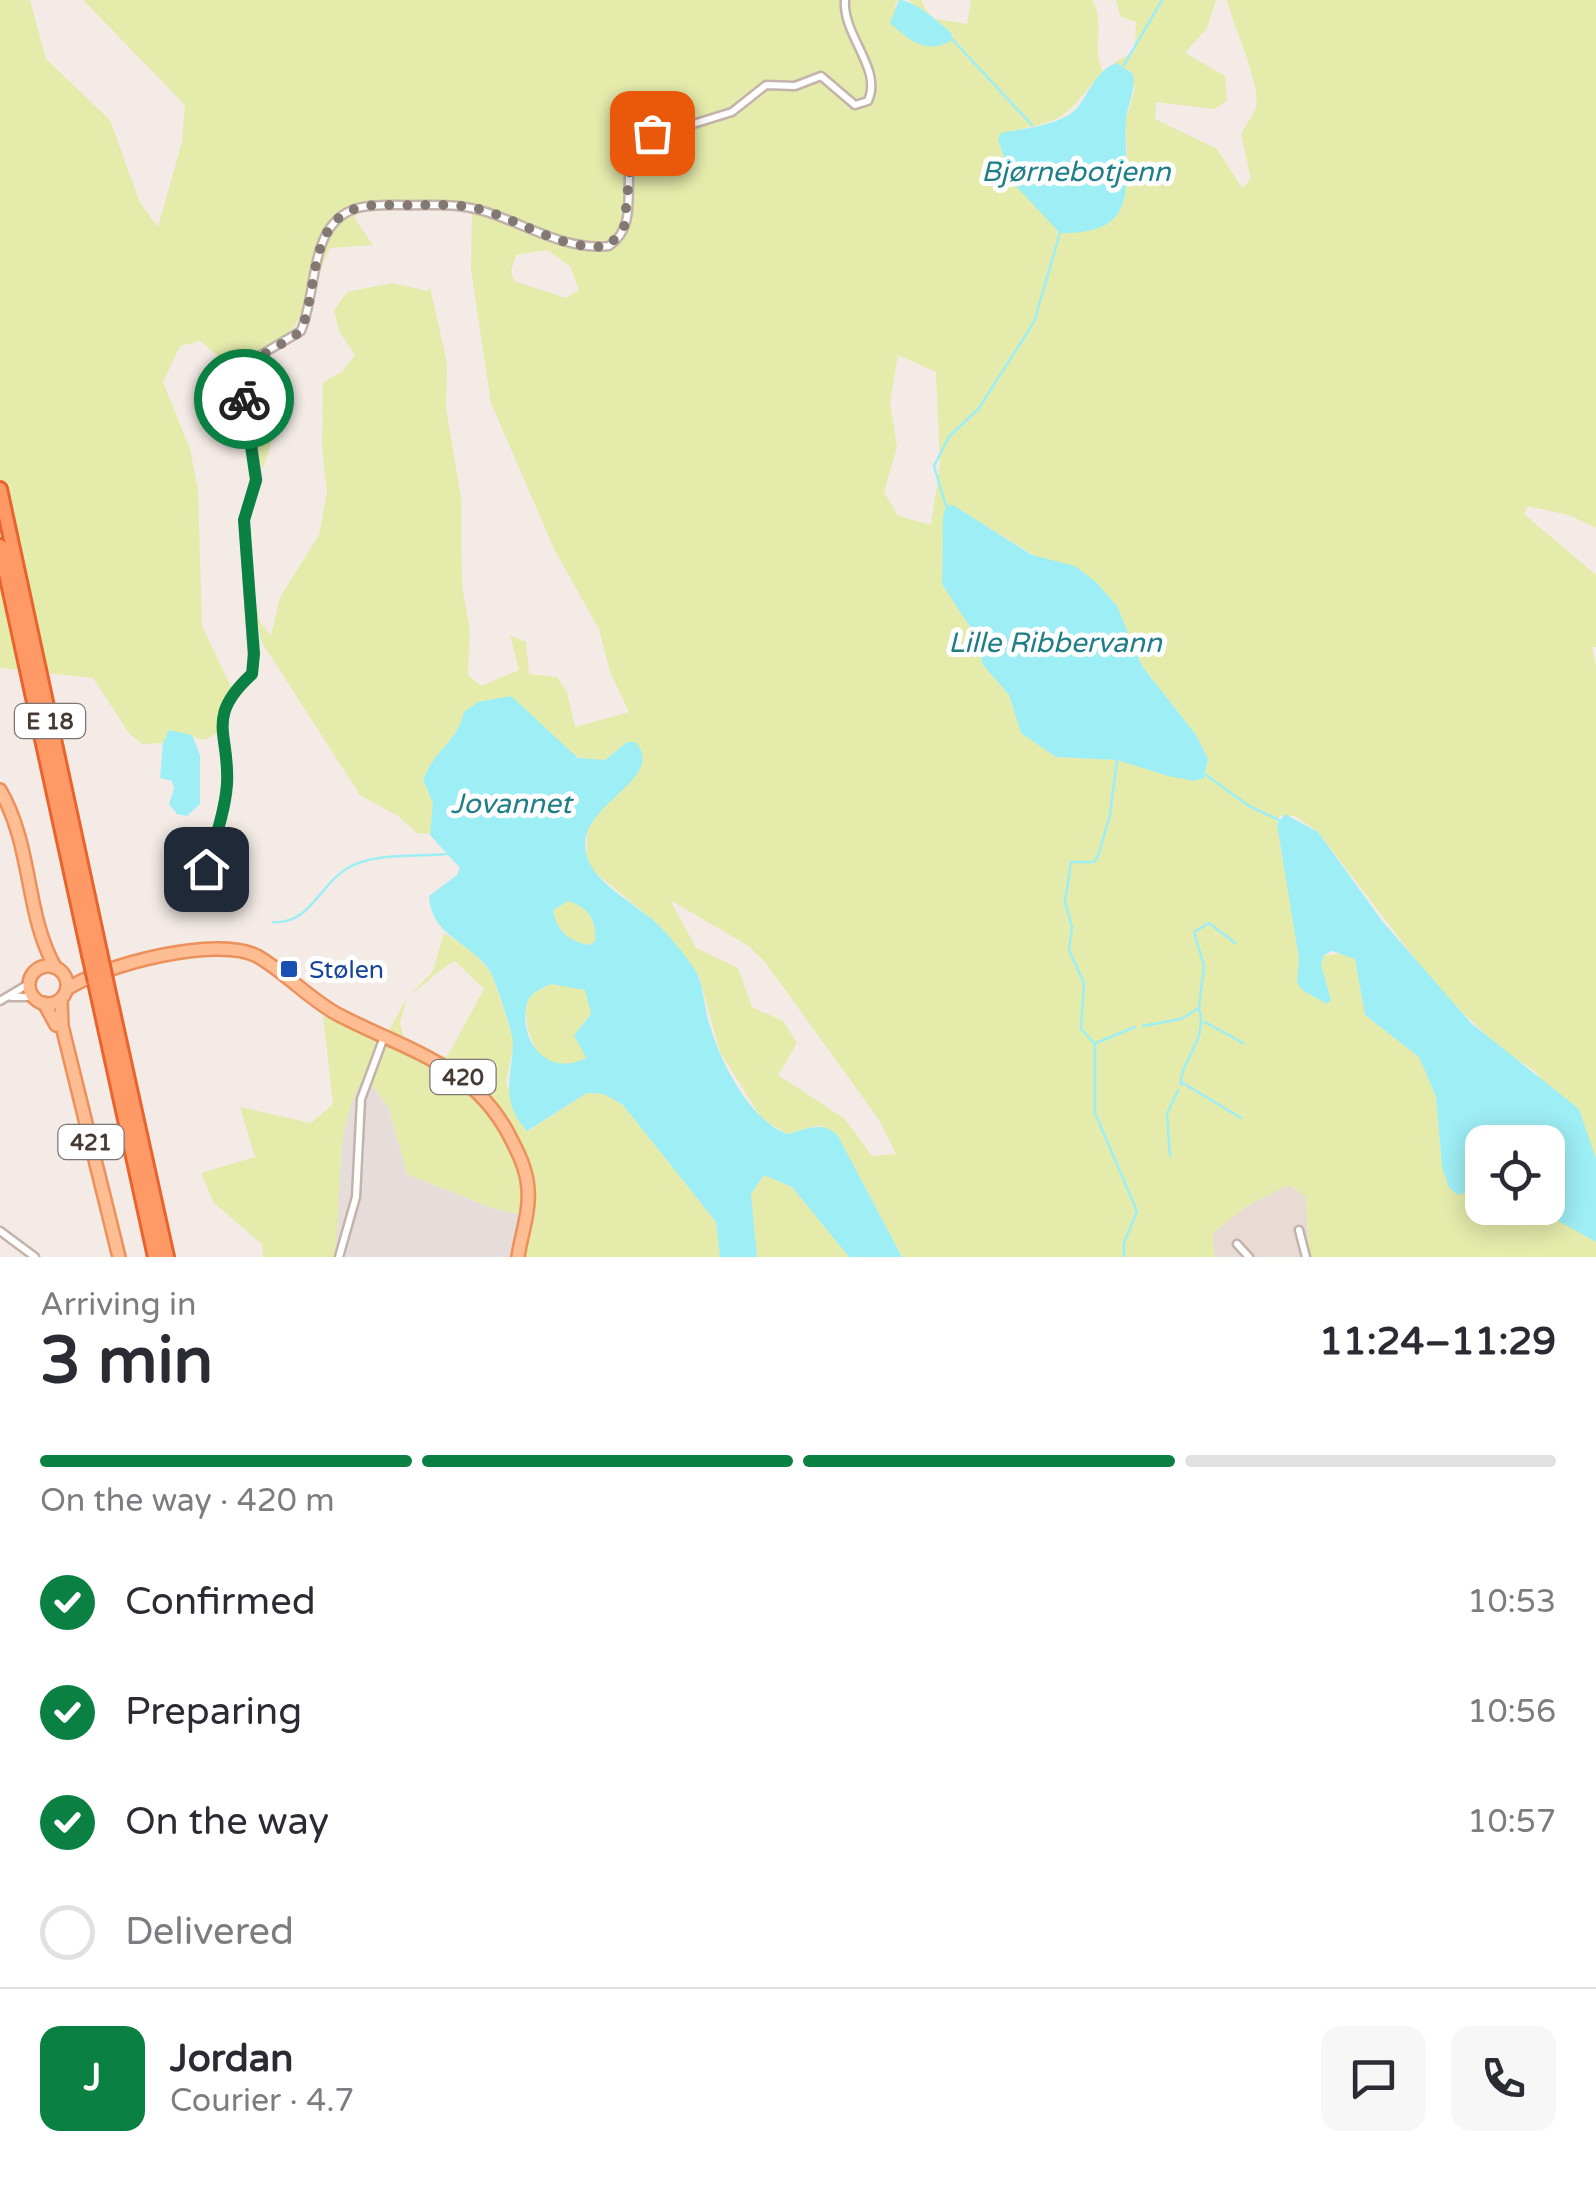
<!DOCTYPE html>
<html lang="en">
<head>
<meta charset="utf-8">
<style>
	body { margin:0; font-family:"Varela Round",sans-serif; background:#f7f7f7; color:#2b2b33; height:100vh; display:flex; flex-direction:column; font-size:38px; white-space:nowrap }
	* { box-sizing:border-box; margin:0 }
	p { font-size:32px; color:#7c7c81 }
	.icon { flex:none; width:55px; height:55px; fill:none; stroke:currentColor; stroke-width:2; stroke-linecap:round; stroke-linejoin:round }
	.map { position:relative; height:1257px; overflow:hidden }
	.side { display:flex; flex-direction:column; background:#fff; flex:1 }
	.side>* { flex:none }
	.tools { position:absolute; left:1465px; top:1125px; display:grid; gap:20px }
	.tools a { display:grid; place-items:center; width:100px; height:100px; border-radius:20px; background:#fff; box-shadow:0 5px 25px #0003; font-size:50px }
	.pin { position:absolute; display:grid; place-items:center; width:85px; height:85px; color:#fff; margin:-42px; border-radius:20px; box-shadow:0 5px 15px #0006 }
	.courier { position:absolute; display:grid; place-items:center; width:100px; height:100px; margin:-50px; border:8px solid #0b8043; border-radius:50%; background:#fff; color:#222; box-shadow:0 2px 12px #0007 }
	.summary em { font-style:normal; font-weight:700 }
	.summary div { display:flex; flex-direction:column-reverse }
	.summary { display:flex; align-items:center; justify-content:space-between; height:170px; padding:0 40px }
	h1 { font-size:65px; font-weight:700; line-height:75px }
	.bar { display:grid; grid-template-columns:repeat(4,1fr); gap:15px 10px; align-content:center; height:120px; padding:0 40px }
	.bar i { height:12px; border-radius:8px; background:#e1e1e2 }
	.bar .active { background:#0b8043 }
	.bar p { grid-column:span 4 }
	.line { display:flex; align-items:center; gap:25px; padding:0 40px; border-top:2px solid #e1e1e2 }
	.line div { flex:1 }
	.round { display:grid; place-items:center; flex:none; width:105px; height:105px; border-radius:20px; background:#f7f7f7 }
	ol { padding:0 40px; list-style:none }
	li { display:flex; align-items:center; gap:30px; height:110px }
	li p { margin-inline-start:auto }
	li .icon { padding:10px; border-radius:50%; background:#0b8043; color:#fff; stroke-width:4 }
	li:last-child { color:#7c7c81 }
	li i { width:55px; height:55px; border:5px solid #e1e1e2; border-radius:50% }
	.map>svg:first-child { display:block }
</style>
</head>
<body>
<div class="map">
<svg width="1596" height="1257" viewBox="0 0 1596 1257">
	<rect width="100%" height="100%" fill="#f4ebe6"/>
	<path fill="#e8dbd3" d="M1288,1184L1306,1195L1309,1257H1214L1212,1233L1248,1205Z"/>
	<path fill="#e6dddb" d="M365,1076L389,1108L407,1174L492,1208L523,1215L525,1257H334L342,1142L352,1097Z"/>
	<path fill="#e4ebab" fill-rule="evenodd" d="M0,0H30L46,59L110,120L140,203L158,227L182,142L185,105L83,0H899L894,6L951,41L952,34C939,21 922,14 909,0H921L931,18L967,24L971,0H1092C1106,22 1091,49 1103,71C1060,122 1069,119 1002,133L998,140L1013,183L1032,201L1127,185L1126,120L1135,87L1114,63L1135,51L1136,22L1120,16L1116,0H1216L1207,28L1185,53L1225,76L1227,101L1214,109L1156,102L1155,119L1217,149L1242,188L1251,179L1241,134C1245,126 1254,115 1256,106C1261,84 1233,26 1227,0H1596V528L1569,515L1527,506L1524,514L1596,575V647H1592L1596,666V1159L1536,1072L1498,1046L1439,990L1318,832L1295,816H1280L1277,824L1299,959L1297,982L1327,1004L1331,1000L1321,965L1324,955L1348,953L1355,959L1365,1015L1419,1057L1436,1097L1442,1167L1467,1194L1482,1187V1208C1538,1208 1549,1212 1596,1242V1257H1309L1306,1196L1288,1185L1248,1205L1213,1233L1214,1257H902L838,1136L819,1125L788,1134L762,1119L720,1052L699,976L654,921L591,869L586,856L588,824L635,743L627,742L605,760L589,761L464,712C456,744 436,747 423,780L433,803L430,834L417,833L398,816L360,795L261,641L254,596L260,622L271,636L280,597L319,535L327,492L322,448L323,382L343,371L355,355L339,331L334,310L347,292L392,283L428,291L430,287L447,363L446,408L461,497L462,586L470,630L468,675L481,686L519,670L510,635L526,642L529,674L557,677L567,692L575,727L629,712L610,672L599,629L555,551L491,403L471,270L472,210L442,202L357,208L355,219L373,245L330,248L295,326L256,364C275,405 280,424 263,468L223,360L200,341L180,346L163,382L190,449L198,489L202,626L231,687L222,731L204,740L170,730L163,743L142,744L129,733L93,678L0,668ZM547,250L570,266L579,290L566,298L514,281L511,271L516,255ZM898,355L936,372L940,465L931,525L898,516L884,492L897,447L890,402ZM952,505L1117,606L1142,666L1196,735L1208,759L1204,778L1117,760L1056,757L1021,733L1009,695L983,665L974,633L942,584L943,516ZM670,900L747,945L765,962L880,1121L896,1154L872,1156L845,1119L778,1075L797,1043L783,1021L752,1007L738,968L696,948Z
		M568,901C588,907 597,920 595,941L590,945C569,942 557,931 553,910Z
		M444,933L472,951L492,974L514,1041L506,1083L528,1131L587,1093L604,1094L623,1105L716,1222L720,1257H525L523,1215L492,1208L407,1174L389,1108L365,1076C331,1128 344,1197 334,1257H263L262,1244L214,1203L201,1173L255,1157L240,1107L311,1123L333,1104L323,1016L385,1037L407,998L400,1023L405,1043L447,1057L484,989L455,961C436,971 428,983 411,994L433,971Z
		M551,984L586,990L591,1014L577,1031L586,1058C577,1062 564,1068 555,1066C535,1061 522,1021 527,1004C529,993 542,989 551,984Z
		M764,1175L792,1187L849,1257H757L751,1194Z"/>
	<path fill="#9eeef5" fill-rule="evenodd" d="M899,0C914,0 941,23 952,34L951,41C925,55 909,40 890,23Z
		M1117,63L1133,74C1136,92 1127,104 1126,121C1123,182 1145,234 1060,233L1013,183L998,140L1001,133C1024,128 1059,126 1076,109C1090,93 1095,70 1117,63Z
		M953,505L1032,555L1075,566L1096,582L1117,606L1142,666L1196,735L1208,759L1204,778L1194,781L1168,776L1117,760L1056,757L1021,733L1009,695L983,665L974,633L942,584L943,516L946,506Z
		M511,696L578,758L605,760L627,742H635C668,777 584,802 585,845C586,880 631,900 654,921C669,935 682,951 694,968C705,985 703,1007 710,1026C721,1063 750,1121 788,1134C807,1129 823,1120 838,1136L902,1257H849L792,1187L764,1175L751,1194L757,1257H720L716,1222L623,1105L604,1094L587,1093L527,1131C500,1100 511,1082 513,1044C514,1036 495,979 490,971C469,940 431,937 429,896L457,875L460,868L430,835L433,803L423,780C436,747 456,744 464,712L478,702ZM568,901C588,907 597,920 595,941L590,945C569,942 557,931 553,910ZM551,984L585,990L591,1014L574,1035L586,1058C547,1078 518,1040 527,1004C529,993 542,988 551,984Z
		M169,730L192,735L200,755V804L187,816L177,814L169,804L174,789L172,781L160,778L163,743Z
		M1285,814L1318,832L1383,922L1471,1023L1579,1109L1596,1159V1242L1535,1208H1548V1142H1482V1187L1458,1195L1449,1188L1442,1167L1436,1097L1419,1057L1365,1015L1355,959L1332,951L1324,955L1321,965L1331,1000L1327,1004L1302,990L1297,982L1299,959L1277,824Z"/>
	<g fill="none" stroke-linecap="round" stroke-linejoin="round">
		<path stroke="#9eeef5" stroke-width="2.5" d="M951,38L1032,125
			M1124,65L1162,0
			M946,506L934,466L949,437L979,408L1034,322L1060,233
			M1117,760L1110,815L1098,856L1094,862H1071L1065,902L1072,927L1069,950L1084,983L1081,1029L1095,1044V1113L1137,1211L1124,1243V1257
			M1206,775L1249,806L1279,820
			M273,922C309,925 320,885 346,869C372,852 417,857 447,854
			M1205,1022L1243,1043
			M1143,1026L1181,1019L1199,1008L1204,966L1194,932L1209,923L1235,943
			M1096,1043L1135,1027
			M1183,1083L1241,1118
			M1181,1085C1179,1060 1209,1041 1199,1008
			M1170,1156L1167,1114L1178,1090"/>
		<g stroke="#c3b3ab" stroke-width="11">
			<path id="minor" d="M206,869C214,842 225,811 227,783C230,733 204,718 252,674L253,654L244,520L257,480L243,383L252,360L301,331C314,299 312,253 330,228C347,203 373,205 399,205C430,206 453,202 483,211C524,223 565,251 609,246C644,223 617,171 638,141L732,112L766,85L795,86L821,76L855,105L868,101C883,69 842,35 845,0
				M11,997H34
				M0,1001L30,983
				M1299,1230L1306,1257
				M0,1231L35,1257
				M1237,1244L1249,1257
				M339,1257L356,1197L361,1099L384,1037"/>
		</g>
		<g stroke="#ec915c" stroke-width="16">
			<path id="primary" d="M0,790C33,847 25,914 55,967
				M29 985a19 19 0 1 1 38 0a19 19 0 1 1-38 0Z
				M67,989C103,965 217,935 257,956C285,972 308,998 337,1014C403,1049 470,1063 508,1133C517,1150 527,1169 528,1189C530,1212 521,1235 518,1257
				M61,999L62,1026L119,1257
				M44,1003L56,1025"/>
		</g>
		<g stroke="#e8642c" stroke-width="18">
			<path id="motorway" d="M0,489L100,952
				M0,546L89,955
				M106,980L167,1257
				M95,982L155,1257"/>
		</g>
		<use href="#minor" stroke="#fff" stroke-width="6"/>
		<use href="#primary" stroke="#ffbd94" stroke-width="11"/>
		<use href="#motorway" stroke="#f96" stroke-width="12"/>
		<g stroke="#e8642c" stroke-width="18" stroke-linecap="butt">
			<path id="motorway-bridge" d="M100,952L106,980
				M89,955L95,982"/>
		</g>
		<use href="#motorway-bridge" stroke="#f96" stroke-width="12"/>
	</g>
	<g fill="none" stroke-linecap="round" stroke-linejoin="round">
		<path stroke="#847873" stroke-width="10" stroke-dasharray="0 18" d="M244,399C240,355 272,354 301,331C314,299 312,253 330,228C347,203 373,205 399,205C429,206 453,202 483,210C524,222 565,252 609,246L624,228L632,149L652,133"/>
		<path stroke="#0b8043" stroke-width="12" d="M206,869C214,842 225,812 227,784C230,733 204,718 252,674L254,654L244,520L256,480L244,399"/>
	</g>
	<rect fill="#1a4fb4" stroke="#fff" stroke-width="4" x="279" y="959" width="20" height="20" rx="5"/>
	<g text-anchor="middle" stroke-width="10" stroke-linejoin="round" paint-order="stroke">
		<g fill="#fff" stroke="#7e7572" stroke-width="2.5">
			<rect x="15" y="704" width="70" height="34" rx="8"/>
			<rect x="430.5" y="1060" width="65" height="34" rx="8"/>
			<rect x="58.5" y="1125" width="65" height="34" rx="8"/>
		</g>
		<g font-size="22" font-weight="bold" fill="#473a35">
			<text x="50" y="729">E 18</text>
			<text x="463" y="1085">420</text>
			<text x="91" y="1150">421</text>
		</g>
		<g font-size="25" fill="#164399" stroke="#fff" text-anchor="start">
			<text x="309" y="978">Stølen</text>
		</g>
		<g font-size="28" font-style="italic" fill="#207e87" stroke="#fff">
			<text x="1076" y="181">Bjørnebotjenn</text>
			<text x="1055" y="652">Lille Ribbervann</text>
			<text x="511" y="813">Jovannet</text>
		</g>
	</g>
</svg>
<div class="tools">
<a><svg class="icon" aria-label="locate" viewBox="0 0 24 24"><circle cx="12" cy="12" r="6"/><path d="M12 2v4M12 18v4M2 12h4M18 12h4"/></svg></a>
</div>
<div class="pin" style="left:652px;top:133px;background:#ea580c"><svg class="icon" aria-label="bag" viewBox="0 0 24 24"><path d="M5 8h14l-1 12H6zM9 8a3 3 0 0 1 6 0"/></svg></div>
<div class="pin" style="left:206px;top:869px;background:#1f2937"><svg class="icon" aria-label="home" viewBox="0 0 24 24"><path d="M3 11l9-7 9 7M6 9v11h12V9"/></svg></div>
<div class="courier" style="left:244px;top:399px"><svg class="icon" aria-label="bike" viewBox="0 0 24 24"><circle cx="6" cy="16" r="4"/><circle cx="18" cy="16" r="4"/><path d="M6 16l4-8h5l3 8M10 8l3 8H6M13 5h3"/></svg></div>
</div>
<section class="side">
<div class="summary"><div><h1>3 min</h1><p>Arriving in</p></div><em>11:24–11:29</em></div>
<div class="bar"><i class="active"></i><i class="active"></i><i class="active"></i><i></i><p>On the way · 420 m</p></div>
<ol>
<li><svg class="icon" aria-label="check" viewBox="0 0 24 24"><path d="M5 12l5 5 9-10"/></svg>Confirmed<p>10:53</p></li>
<li><svg class="icon" aria-label="check" viewBox="0 0 24 24"><path d="M5 12l5 5 9-10"/></svg>Preparing<p>10:56</p></li>
<li><svg class="icon" aria-label="check" viewBox="0 0 24 24"><path d="M5 12l5 5 9-10"/></svg>On the way<p>10:57</p></li>
<li><i></i>Delivered</li>
</ol>
<div class="line" style="height:180px"><b class="round" style="background:#0b8043;color:#fff">J</b><div><b>Jordan</b><p>Courier · 4.7</p></div><a class="round"><svg class="icon" aria-label="chat" viewBox="0 0 24 24"><path d="M4 5h16v11H9l-5 4z"/></svg></a><a class="round"><svg class="icon" aria-label="phone" viewBox="0 0 24 24"><path d="M5 4h4l2 5-3 2q2 4 5 5l2-3 5 2v4C11 20 4 13 5 4z"/></svg></a></div>
</section>
</body>
</html>
